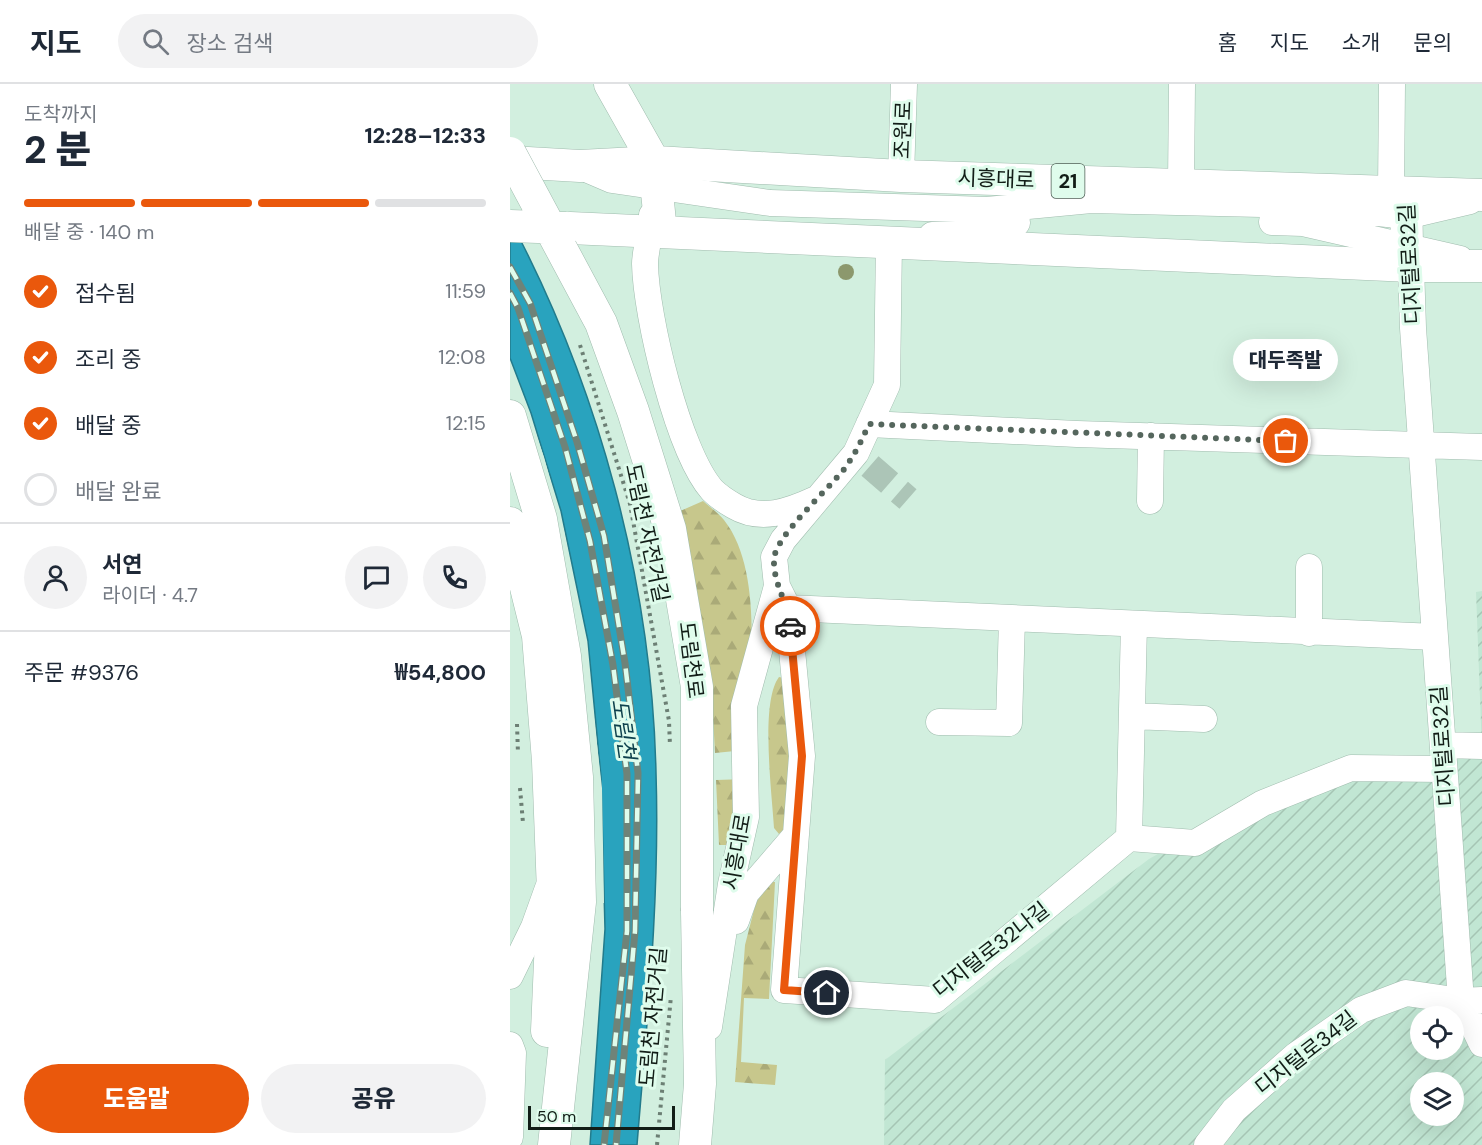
<!DOCTYPE html>
<html lang="ko">
<head>
<meta charset="utf-8">
<style>
	body { margin:0; font-family:"DM Sans","Noto Sans KR",sans-serif; background:#f2f2f3; color:#1f2937; height:100vh; display:flex; flex-direction:column; font-size:22px; white-space:nowrap }
	* { box-sizing:border-box; margin:0 }
	p { font-size:20px; color:#747a83 }
	.icon { flex:none; width:33px; height:33px; fill:none; stroke:currentColor; stroke-width:2; stroke-linecap:round; stroke-linejoin:round }
	.map { position:relative; flex:1; overflow:hidden }
	.side { display:flex; flex-direction:column; background:#fff; width:510px }
	.side>* { flex:none }
	.buttons { position:absolute; left:900px; top:922px; display:grid; gap:12px }
	.buttons a { display:grid; place-items:center; width:54px; height:54px; border-radius:50%; background:#fff; box-shadow:0 6px 24px #0002; font-size:30px }
	.scale { position:absolute; left:18px; bottom:15px; width:147px; box-sizing:border-box; padding-left:6px; border:3px solid #121d17; border-top:0; font-size:16px; line-height:21px; white-space:nowrap; color:#121d17; -webkit-text-stroke:4px #dffcec; paint-order:stroke }
	.pin { position:absolute; display:grid; place-items:center; width:51px; height:51px; color:#fff; margin:-26px; border:3px solid #fff; border-radius:50%; box-shadow:0 2px 6px #0007 }
	.courier { position:absolute; display:grid; place-items:center; width:60px; height:60px; margin:-30px; border:4px solid #ea580c; border-radius:50%; background:#fff; color:#222; box-shadow:0 2px 8px #0007 }
	.bubble { position:absolute; height:42px; border-radius:21px; background:#fff; box-shadow:0 6px 24px #0002; font-size:20px; font-weight:800; line-height:42px; text-align:center }
	.head em { font-style:normal; font-weight:800 }
	.head div { display:flex; flex-direction:column-reverse }
	.head { display:flex; align-items:center; justify-content:space-between; height:102px; padding:0 24px }
	h1 { font-size:39px; font-weight:800; line-height:45px }
	.bar { display:grid; grid-template-columns:repeat(4,1fr); gap:9px 6px; align-content:center; height:72px; padding:0 24px }
	.bar i { height:8px; border-radius:4px; background:#e0e1e3 }
	.bar .selected { background:#ea580c }
	.bar p { grid-column:span 4 }
	.line { display:flex; align-items:center; gap:15px; padding:0 24px; border-top:2px solid #e0e1e3 }
	.line div { flex:1 }
	.round { display:grid; place-items:center; flex:none; width:63px; height:63px; border-radius:32px; background:#f2f2f3 }
	ol { padding:0 24px; list-style:none }
	li { display:flex; align-items:center; gap:18px; height:66px }
	li p { margin-inline-start:auto }
	li .icon { padding:6px; border-radius:50%; background:#ea580c; color:#fff; stroke-width:4 }
	li:last-child { color:#747a83 }
	li i { width:33px; height:33px; border:3px solid #e0e1e3; border-radius:50% }
	.action { display:flex; gap:12px; margin-top:auto; padding:12px 24px }
	.action a { flex:1; height:69px; border-radius:36px; background:#ea580c; color:#fff; font-size:24px; font-weight:800; line-height:69px; text-align:center }
	.action a+a { background:#f2f2f3; color:#1f2937 }
	header { display:flex; align-items:center; gap:36px; box-sizing:border-box; height:84px; padding:0 30px; background:#fff; border-bottom:2px solid #e0e1e3 }
	header strong { font-size:28px }
	nav { display:flex; gap:33px; margin-inline-start:auto; font-size:21px }
	.search { width:420px; height:54px; background:#f2f2f3; display:flex; align-items:center; gap:15px; box-sizing:border-box; padding:0 21px; border-radius:33px; color:#747a83; font-size:22px }
	main { display:flex; flex:1; min-height:0 }
	.map>svg:first-child { display:block }
</style>
</head>
<body>
<header>
<strong>지도</strong>
<div class="search"><svg class="icon" aria-label="search" viewBox="0 0 24 24"><circle cx="10" cy="10" r="6"/><path d="M15 15l6 6"/></svg>장소 검색</div>
<nav><a>홈</a><a>지도</a><a>소개</a><a>문의</a></nav>
</header>
<main>
<section class="side">
<div class="head"><div><h1>2 분</h1><p>도착까지</p></div><em>12:28–12:33</em></div>
<div class="bar"><i class="selected"></i><i class="selected"></i><i class="selected"></i><i></i><p>배달 중 · 140 m</p></div>
<ol>
<li><svg class="icon" aria-label="check" viewBox="0 0 24 24"><path d="M5 12l5 5 9-10"/></svg>접수됨<p>11:59</p></li>
<li><svg class="icon" aria-label="check" viewBox="0 0 24 24"><path d="M5 12l5 5 9-10"/></svg>조리 중<p>12:08</p></li>
<li><svg class="icon" aria-label="check" viewBox="0 0 24 24"><path d="M5 12l5 5 9-10"/></svg>배달 중<p>12:15</p></li>
<li><i></i>배달 완료</li>
</ol>
<div class="line" style="height:108px"><a class="round"><svg class="icon" aria-label="person" viewBox="0 0 24 24"><circle cx="12" cy="8" r="4"/><path d="M4 21q1-7 8-7t8 7"/></svg></a><div><b>서연</b><p>라이더 · 4.7</p></div><a class="round"><svg class="icon" aria-label="chat" viewBox="0 0 24 24"><path d="M4 5h16v11H9l-5 4z"/></svg></a><a class="round"><svg class="icon" aria-label="phone" viewBox="0 0 24 24"><path d="M5 4h4l2 5-3 2q2 4 5 5l2-3 5 2v4C11 20 4 13 5 4z"/></svg></a></div>
<div class="line" style="height:78px"><div>주문 #9376</div><b>₩54,800</b></div>
<div class="action"><a>도움말</a><a>공유</a></div>
</section>
<div class="map">
<svg width="972" height="1061" viewBox="0 0 972 1061">
	<defs>
		<pattern id="industrial-furrows" width="10" height="10" patternUnits="userSpaceOnUse" patternTransform="scale(1.5)"><rect width="10" height="10" fill="#c1e6d3"/><path d="M-1 1l2-2M0 10L10 0M9 11l2-2" fill="none" stroke="#a5c5b4"/></pattern>
		<pattern id="forest-firs" width="22" height="20" patternUnits="userSpaceOnUse" patternTransform="scale(1.5)"><rect width="22" height="20" fill="#c7c78c"/><path d="M5 1l3.5 6h-7zM16 11l3.5 6h-7z" fill="#aaaa78"/></pattern>
	</defs>
	<rect width="100%" height="100%" fill="#d2efdf"/>
	<path fill="url(#industrial-furrows)" fill-rule="evenodd" d="M972,507V667L966,508Z
		M853,673L972,674V1061H374L375,976L639,775L750,712ZM910,933H944V966H910ZM910,999H944V1032H910Z"/>
	<path fill="url(#forest-firs)" d="M193,417C200,423 208,429 214,436C256,489 239,601 235,666L205,669C202,588 188,506 168,428Z
		M269,593L274,594L283,673L275,744L269,750L264,744C262,710 250,618 269,593Z
		M236,695L217,761H209L206,696Z
		M262,798H265L259,915L234,914L231,978L267,981L265,1001L225,998L235,861L246,818Z"/>
	<path fill="#29a3be" stroke="#227b8c" stroke-width="1.5" d="M0,136C89,303 142,500 146,689C150,814 137,937 127,1061H80L95,845L91,693L78,557L51,427L21,329L0,274Z"/>
	<path fill="#d2efdf" d="M0,278L16,321L34,373L54,447L75,554L92,704L94,819H92L88,693L75,557L48,428Z"/>
	<g fill="none" stroke-linecap="round" stroke-linejoin="round">
		<path stroke="#acc5b7" stroke-width="26" stroke-dasharray="26 13" stroke-linecap="butt" d="M360,382L398,415"/>
		<g stroke="#a0bcae" stroke-width="27">
			<path id="minor" d="M74,84L102,96L260,119L477,126L581,116L794,121L896,132L960,117
				M391,92L394,0
				M671,101L672,0
				M881,108L882,0
				M142,131C141,146 135,167 135,180C136,232 168,367 202,406C207,411 217,418 224,422C251,438 280,427 306,415
				M762,138L793,139L950,175
				M422,151L507,139
				M379,158L377,301L346,369L273,456L264,473L267,502L278,524L292,672L274,906L425,916L619,754L624,540
				M901,182L903,244L951,917L972,960
				M359,340L567,350L972,363
				M640,417L641,352
				M799,483V549
				M278,524L925,553
				M622,632L694,635
				M429,638L499,639L502,535
				M933,661L972,662
				M619,754L685,759L753,719L841,684L934,685
				M226,837L236,809L286,751
				M0,892L24,843L38,804
				M199,943L221,800L236,733L234,622L267,502
				M0,961L3,969L0,1053
				M697,1061L724,1026L785,972L851,926L896,909L951,917L972,916"/>
		</g>
		<g stroke="#a0bcae" stroke-width="33">
			<path id="major" d="M100,0L144,78L151,148
				M0,78L70,82L146,78L391,92L972,111
				M896,109L897,162L901,182
				M60,144L901,182H972
				M0,332L31,435L55,572L67,693L70,818L44,1061
				M0,439L28,552L38,677L43,808L37,947
				M185,1061L190,1000L187,827"/>
		</g>
		<path stroke="#6c7f74" stroke-width="4" stroke-dasharray="3 4.5" stroke-linecap="butt" d="M70,261L120,420L159,637L160,662
			M7,640L8,670
			M10,704L13,739
			M147,1061L161,912"/>
		<use href="#minor" stroke="#fff" stroke-width="26"/>
		<use href="#major" stroke="#fff" stroke-width="32"/>
		<g stroke="#6f8378" stroke-width="7">
			<path id="rail" d="M0,183L20,219L67,358L94,452L115,579L128,689L125,847L106,1061
				M0,209L8,224L55,363L80,457L103,581L117,690V847L94,1061"/>
		</g>
		<use href="#rail" stroke="#dffcec" stroke-width="4.5" stroke-dasharray="14" stroke-linecap="butt"/>
		<g stroke="#a0bcae" stroke-width="33" stroke-linecap="butt">
			<path id="major-bridge" d="M0,69L91,239L123,327L160,445L187,603V827
				M0,142L56,144"/>
		</g>
		<use href="#major-bridge" stroke="#fff" stroke-width="32"/>
	</g>
	<circle fill="#8c986d" cx="336" cy="188" r="8"/>
	<g fill="none" stroke-linecap="round" stroke-linejoin="round">
		<path stroke="#55665d" stroke-width="6" stroke-dasharray="0 10.8" d="M280,542C278,518 263,500 264,475C265,452 320,404 335,384C345,370 352,356 359,340L776,357"/>
		<path stroke="#ea580c" stroke-width="8" d="M280,542L292,672L274,906L317,909"/>
	</g>
	<g text-anchor="middle" stroke-width="6" stroke-linejoin="round" paint-order="stroke">
		<rect fill="#dffcec" stroke="#506057" stroke-width="1.5" x="541.5" y="80" width="33" height="34" rx="4.5"/>
		<g font-size="20" font-weight="bold" fill="#121d17">
			<text x="558" y="104">21</text>
		</g>
		<g font-size="21" fill="#121d17" stroke="#dffcec">
			<text transform="translate(393 46) rotate(-88)" y="7">조원로</text>
			<text transform="translate(486 95) rotate(2)" y="7">시흥대로</text>
			<text transform="translate(900 180) rotate(-93)" y="7">디지털로32길</text>
			<text transform="translate(137 449) rotate(78)" y="7">도림천 자전거길</text>
			<text transform="translate(181 576) rotate(83)" y="7">도림천로</text>
			<text transform="translate(933 662) rotate(-94)" y="7">디지털로32길</text>
			<text transform="translate(227 768) rotate(-80)" y="7">시흥대로</text>
			<text transform="translate(481 866) rotate(-38)" y="7">디지털로32나길</text>
			<text transform="translate(143 933) rotate(-85)" y="7">도림천 자전거길</text>
			<text transform="translate(796 969) rotate(-38)" y="7">디지털로34길</text>
		</g>
		<g font-size="22" font-style="italic" fill="#0e414d" stroke="#dffcec">
			<text transform="translate(114 645) rotate(82)" y="8">도림천</text>
		</g>
	</g>
</svg>
<div class="buttons">
<a><svg class="icon" aria-label="locate" viewBox="0 0 24 24"><circle cx="12" cy="12" r="6"/><path d="M12 2v4M12 18v4M2 12h4M18 12h4"/></svg></a>
<a><svg class="icon" aria-label="layers" viewBox="0 0 24 24"><path d="M12 4l9 5-9 5-9-5zM3 14l9 5 9-5"/></svg></a>
</div>
<div class="scale">50 m</div>
<div class="pin" style="left:776px;top:357px;background:#ea580c"><svg class="icon" aria-label="bag" viewBox="0 0 24 24"><path d="M5 8h14l-1 12H6zM9 8a3 3 0 0 1 6 0"/></svg></div>
<div class="pin" style="left:317px;top:909px;background:#1f2937"><svg class="icon" aria-label="home" viewBox="0 0 24 24"><path d="M3 11l9-7 9 7M6 9v11h12V9"/></svg></div>
<div class="courier" style="left:280px;top:542px"><svg class="icon" aria-label="car" viewBox="0 0 24 24"><path d="M5 17H2v-5l4-1 3-4h7l3 4 3 1v5h-3M9 17h6M6 11h13"/><circle cx="7" cy="17" r="2"/><circle cx="17" cy="17" r="2"/></svg></div>
<div class="bubble" style="left:723px;top:255px;width:105px">대두족발</div>
</div>
</main>
</body>
</html>
